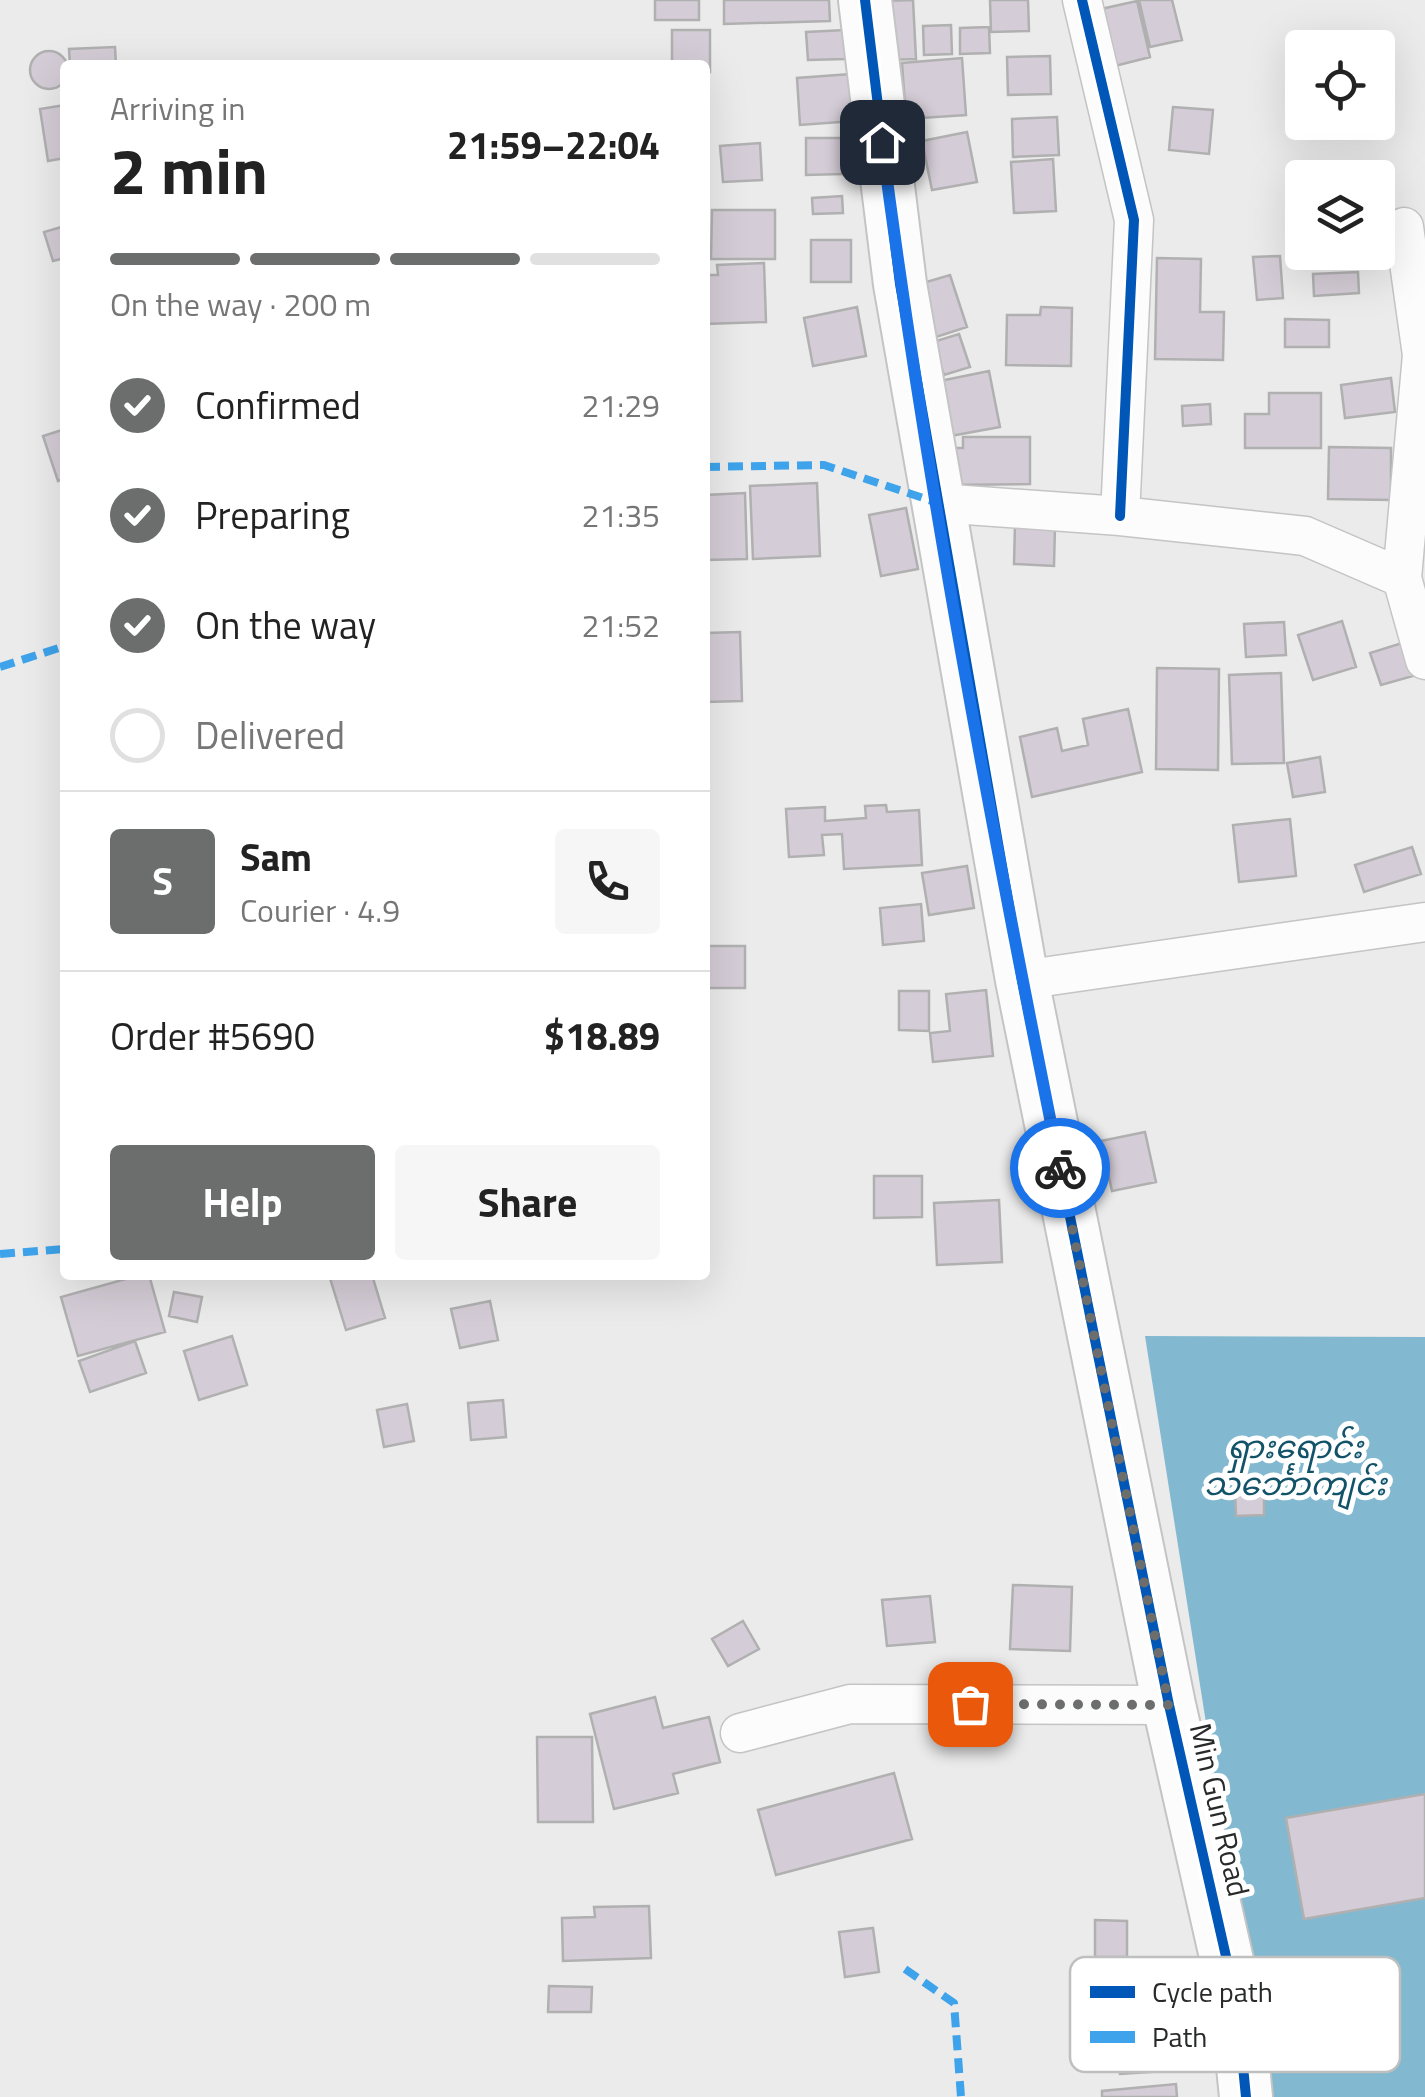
<!DOCTYPE html>
<html lang="en">
<head>
<meta charset="utf-8">
<style>
	body { margin:0; font-family:"Titillium Web","Noto Sans Myanmar",sans-serif; background:#f6f6f6; color:#222; height:100vh; display:flex; flex-direction:column; font-size:38px; white-space:nowrap }
	* { box-sizing:border-box; margin:0 }
	p { font-size:32px; color:#767676 }
	.icon { flex:none; width:55px; height:55px; fill:none; stroke:currentColor; stroke-width:2; stroke-linecap:round; stroke-linejoin:round }
	.map { position:relative; flex:1; overflow:hidden }
	.details { position:absolute; left:60px; top:60px; width:650px; height:1220px; display:flex; flex-direction:column; background:#fff; border-radius:10px; box-shadow:0 10px 40px #0002 }
	.details>* { flex:none }
	.tools { position:absolute; left:1285px; top:30px; display:grid; gap:20px }
	.tools a { display:grid; place-items:center; width:110px; height:110px; border-radius:10px; background:#fff; box-shadow:0 10px 40px #0002; font-size:50px }
	.pin { position:absolute; display:grid; place-items:center; width:85px; height:85px; color:#fff; margin:-42px; border-radius:20px; box-shadow:0 5px 15px #0006 }
	.courier { position:absolute; display:grid; place-items:center; width:100px; height:100px; margin:-50px; border:8px solid #1a73e8; border-radius:50%; background:#fff; color:#222; box-shadow:0 2px 12px #0007 }
	.summary em { font-style:normal; font-weight:700 }
	.summary div { display:flex; flex-direction:column-reverse }
	.summary { display:flex; align-items:center; justify-content:space-between; height:170px; padding:0 50px }
	h1 { font-size:65px; font-weight:700; line-height:75px }
	.bar { display:grid; grid-template-columns:repeat(4,1fr); gap:15px 10px; align-content:center; height:120px; padding:0 50px }
	.bar i { height:12px; border-radius:8px; background:#e0e0e0 }
	.bar .current { background:#6c6d6d }
	.bar p { grid-column:span 4 }
	.line { display:flex; align-items:center; gap:25px; padding:0 50px; border-top:2px solid #e0e0e0 }
	.line div { flex:1 }
	.round { display:grid; place-items:center; flex:none; width:105px; height:105px; border-radius:10px; background:#f6f6f6 }
	ol { padding:0 50px; list-style:none }
	li { display:flex; align-items:center; gap:30px; height:110px }
	li p { margin-inline-start:auto }
	li .icon { padding:10px; border-radius:50%; background:#6c6d6d; color:#fff; stroke-width:4 }
	li:last-child { color:#767676 }
	li i { width:55px; height:55px; border:5px solid #e0e0e0; border-radius:50% }
	.action { display:flex; gap:20px; margin-top:auto; padding:20px 50px }
	.action a { flex:1; height:115px; border-radius:10px; background:#6c6d6d; color:#fff; font-size:40px; font-weight:700; line-height:115px; text-align:center }
	.action a+a { background:#f6f6f6; color:#222 }
	.map>svg:first-child { display:block }
</style>
</head>
<body>
<div class="map">
<svg width="1425" height="2097" viewBox="0 0 1425 2097">
	<rect width="100%" height="100%" fill="#ebebeb"/>
	<path fill="#82b9d0" d="M1145,1336L1425,1337V2097H1265Z"/>
	<path fill="#d4ccd6" stroke="#b1b0b1" stroke-width="2.5" d="M655,0H699V20H655Z
		M724,0H829L830,21L724,24Z
		M913,0L916,59L885,60L882,1Z
		M990,0H1028L1029,31L991,32Z
		M1139,0H1172L1182,40L1150,47Z
		M1137,1L1150,57L1115,66L1101,9Z
		M951,25L952,54L924,55L923,26Z
		M989,27L990,53L960,54V28Z
		M672,30H710V72H705V65H672Z
		M845,30L846,59L808,60L806,32Z
		M115,47L116,65H70L69,49Z
		M30 70a19 19 0 1 1 38 0a19 19 0 1 1-38 0Z
		M1050,56L1051,94L1008,95L1007,57Z
		M962,58L966,115L906,119L902,63Z
		M864,73L867,120L800,125L797,78Z
		M65,105V158L48,161L40,109Z
		M1173,107L1213,110L1209,154L1169,150Z
		M1057,117L1059,155L1013,157L1012,119Z
		M967,132L977,182L932,190L922,141Z
		M806,138H841L842,174L806,175Z
		M760,143L762,180L723,182L720,146Z
		M1053,159L1056,211L1014,213L1011,162Z
		M842,196L843,213L813,214L812,198Z
		M712,210H775V259H711Z
		M65,226V258L53,261L44,232Z
		M811,240H851V282H811Z
		M1280,256L1283,298L1257,300L1253,257Z
		M1157,258L1201,259L1200,312H1224L1223,360L1155,359Z
		M764,263L766,322L705,324V275H718L717,265Z
		M1358,272L1359,293L1314,296L1313,274Z
		M950,275L967,327L933,338L916,285Z
		M857,307L866,356L813,366L804,318Z
		M1041,307L1072,308L1071,366L1006,365L1007,315H1040Z
		M1285,319L1329,320V347H1285Z
		M959,334L970,367L944,375L933,342Z
		M989,371L1000,427L945,437L935,382Z
		M1391,378L1395,412L1345,418L1341,385Z
		M1269,393H1321V448H1245V414H1269Z
		M1210,404L1211,424L1183,426L1182,406Z
		M65,429V478L58,481L43,436Z
		M963,437H1030V484L944,485V448H963Z
		M1329,447L1391,448V500L1328,499Z
		M817,483L820,556L753,559L750,486Z
		M745,493L747,559L705,560V495Z
		M906,508L918,569L881,576L869,515Z
		M1015,524L1055,526L1054,566L1014,564Z
		M1342,621L1356,667L1313,680L1298,635Z
		M1284,622L1286,655L1246,657L1244,624Z
		M740,632L742,701L705,702V633Z
		M1402,643L1413,676L1381,685L1370,653Z
		M1157,668L1219,669L1218,770L1156,769Z
		M1281,673L1284,763L1232,764L1229,675Z
		M1128,709L1142,772L1032,797L1020,737L1057,728L1062,751L1088,745L1083,719Z
		M1320,757L1325,792L1293,797L1287,763Z
		M886,805L887,812L919,810L922,865L844,869L842,834L822,835L824,855L789,857L786,809L825,807V821L866,818L865,806Z
		M1290,819L1296,876L1239,882L1233,825Z
		M1412,847L1421,874L1364,892L1355,865Z
		M967,866L974,908L929,915L922,873Z
		M921,904L924,941L883,945L880,908Z
		M705,946H745V988H705Z
		M986,990L993,1056L933,1062L930,1033L950,1031L946,994Z
		M899,991H929V1031L899,1030Z
		M1145,1132L1156,1182L1112,1191L1101,1141Z
		M874,1176H922V1217L874,1218Z
		M999,1200L1002,1262L937,1265L934,1203Z
		M140,1275H149L165,1332L78,1356L61,1297Z
		M329,1275H372L385,1318L346,1330Z
		M174,1292L202,1297L197,1322L169,1316Z
		M490,1301L498,1340L460,1348L451,1309Z
		M232,1336L247,1385L199,1400L184,1351Z
		M135,1341L146,1373L90,1392L79,1361Z
		M503,1400L506,1437L471,1440L468,1403Z
		M407,1404L414,1441L384,1447L377,1410Z
		M1264,1488V1515L1236,1516L1235,1489Z
		M1013,1585L1072,1587L1070,1651L1010,1649Z
		M930,1596L935,1642L887,1646L882,1600Z
		M743,1621L759,1649L728,1666L712,1639Z
		M655,1697L663,1728L709,1717L720,1762L673,1774L678,1793L614,1809L590,1714Z
		M537,1737H592L593,1822H538Z
		M894,1773L912,1839L776,1875L758,1810Z
		M1425,1794V1898L1304,1919L1286,1818Z
		M649,1906L651,1958L563,1961L562,1918L595,1917L594,1907Z
		M1095,1920L1127,1921V1957H1095Z
		M873,1928L879,1972L845,1977L839,1932Z
		M549,1986L592,1987L591,2012H548Z
		M1163,2031L1165,2071L1120,2074L1118,2032Z
		M1176,2084L1177,2097H1102V2091Z"/>
	<g fill="none" stroke-linecap="round" stroke-linejoin="round">
		<g stroke="#c4c4c4" stroke-width="41">
			<path id="street" d="M1082,0L1134,220L1120,516
				M1404,227L1422,355L1402,578L1425,660
				M938,503L1120,516L1305,536L1402,578
				M1022,980L1425,922
				M740,1733L850,1704L1169,1705"/>
		</g>
		<g stroke="#c4c4c4" stroke-width="56">
			<path id="secondary" d="M865,0L900,284L1022,980L1169,1705L1237,2005L1246,2097"/>
		</g>
		<use href="#street" stroke="#fcfcfc" stroke-width="38"/>
		<use href="#secondary" stroke="#fcfcfc" stroke-width="52"/>
		<path stroke="#3ea3eb" stroke-width="8" stroke-dasharray="15 8" stroke-linecap="butt" d="M705,467L824,465L938,503
			M0,667L65,646
			M0,1254L65,1249
			M905,1969L954,2003L961,2097"/>
		<g stroke="#fff" stroke-width="16">
			<path id="cycleway" d="M865,0L900,284L1022,980L1169,1705L1237,2005L1246,2097
				M1082,0L1134,220L1120,516"/>
		</g>
		<use href="#cycleway" stroke="#0057b8" stroke-width="10"/>
	</g>
	<g fill="none" stroke-linecap="round" stroke-linejoin="round">
		<path stroke="#6c6d6d" stroke-width="10" stroke-dasharray="0 18" d="M970,1704L1169,1705L1060,1168"/>
		<path stroke="#1a73e8" stroke-width="12" d="M882,142C926,484 992,830 1060,1168"/>
	</g>
	<g text-anchor="middle" stroke-width="10" stroke-linejoin="round" paint-order="stroke">
		<g font-size="30" fill="#282929" stroke="#fff">
			<text transform="translate(1219 1810) rotate(77)" y="10">Min Gun Road</text>
		</g>
		<g font-size="32" font-style="italic" fill="#12536a" stroke="#fff">
			<text x="1295" y="1458">ရှားရောင်း<tspan x="1295" dy="37">သင်္ဘောကျင်း</tspan></text>
		</g>
	</g>
	<rect x="1070" y="1957" width="330" height="115" rx="15" fill="#fff" stroke="#bebfbf" stroke-width="2.5"/>
	<rect x="1090" y="1986" width="45" height="12" fill="#0057b8"/>
	<rect x="1090" y="2031" width="45" height="12" fill="#3ea3eb"/>
	<g font-size="28" fill="#282929">
		<text x="1152" y="2002">Cycle path</text>
		<text x="1152" y="2047">Path</text>
	</g>
</svg>
<div class="tools">
<a><svg class="icon" aria-label="locate" viewBox="0 0 24 24"><circle cx="12" cy="12" r="6"/><path d="M12 2v4M12 18v4M2 12h4M18 12h4"/></svg></a>
<a><svg class="icon" aria-label="layers" viewBox="0 0 24 24"><path d="M12 4l9 5-9 5-9-5zM3 14l9 5 9-5"/></svg></a>
</div>
<div class="pin" style="left:970px;top:1704px;background:#ea580c"><svg class="icon" aria-label="bag" viewBox="0 0 24 24"><path d="M5 8h14l-1 12H6zM9 8a3 3 0 0 1 6 0"/></svg></div>
<div class="pin" style="left:882px;top:142px;background:#1f2937"><svg class="icon" aria-label="home" viewBox="0 0 24 24"><path d="M3 11l9-7 9 7M6 9v11h12V9"/></svg></div>
<div class="courier" style="left:1060px;top:1168px"><svg class="icon" aria-label="bike" viewBox="0 0 24 24"><circle cx="6" cy="16" r="4"/><circle cx="18" cy="16" r="4"/><path d="M6 16l4-8h5l3 8M10 8l3 8H6M13 5h3"/></svg></div>
<section class="details">
<div class="summary"><div><h1>2 min</h1><p>Arriving in</p></div><em>21:59–22:04</em></div>
<div class="bar"><i class="current"></i><i class="current"></i><i class="current"></i><i></i><p>On the way · 200 m</p></div>
<ol>
<li><svg class="icon" aria-label="check" viewBox="0 0 24 24"><path d="M5 12l5 5 9-10"/></svg>Confirmed<p>21:29</p></li>
<li><svg class="icon" aria-label="check" viewBox="0 0 24 24"><path d="M5 12l5 5 9-10"/></svg>Preparing<p>21:35</p></li>
<li><svg class="icon" aria-label="check" viewBox="0 0 24 24"><path d="M5 12l5 5 9-10"/></svg>On the way<p>21:52</p></li>
<li><i></i>Delivered</li>
</ol>
<div class="line" style="height:180px"><b class="round" style="background:#6c6d6d;color:#fff">S</b><div><b>Sam</b><p>Courier · 4.9</p></div><a class="round"><svg class="icon" aria-label="phone" viewBox="0 0 24 24"><path d="M5 4h4l2 5-3 2q2 4 5 5l2-3 5 2v4C11 20 4 13 5 4z"/></svg></a></div>
<div class="line" style="height:130px"><div>Order #5690</div><b>$18.89</b></div>
<div class="action"><a>Help</a><a>Share</a></div>
</section>
</div>
</body>
</html>
